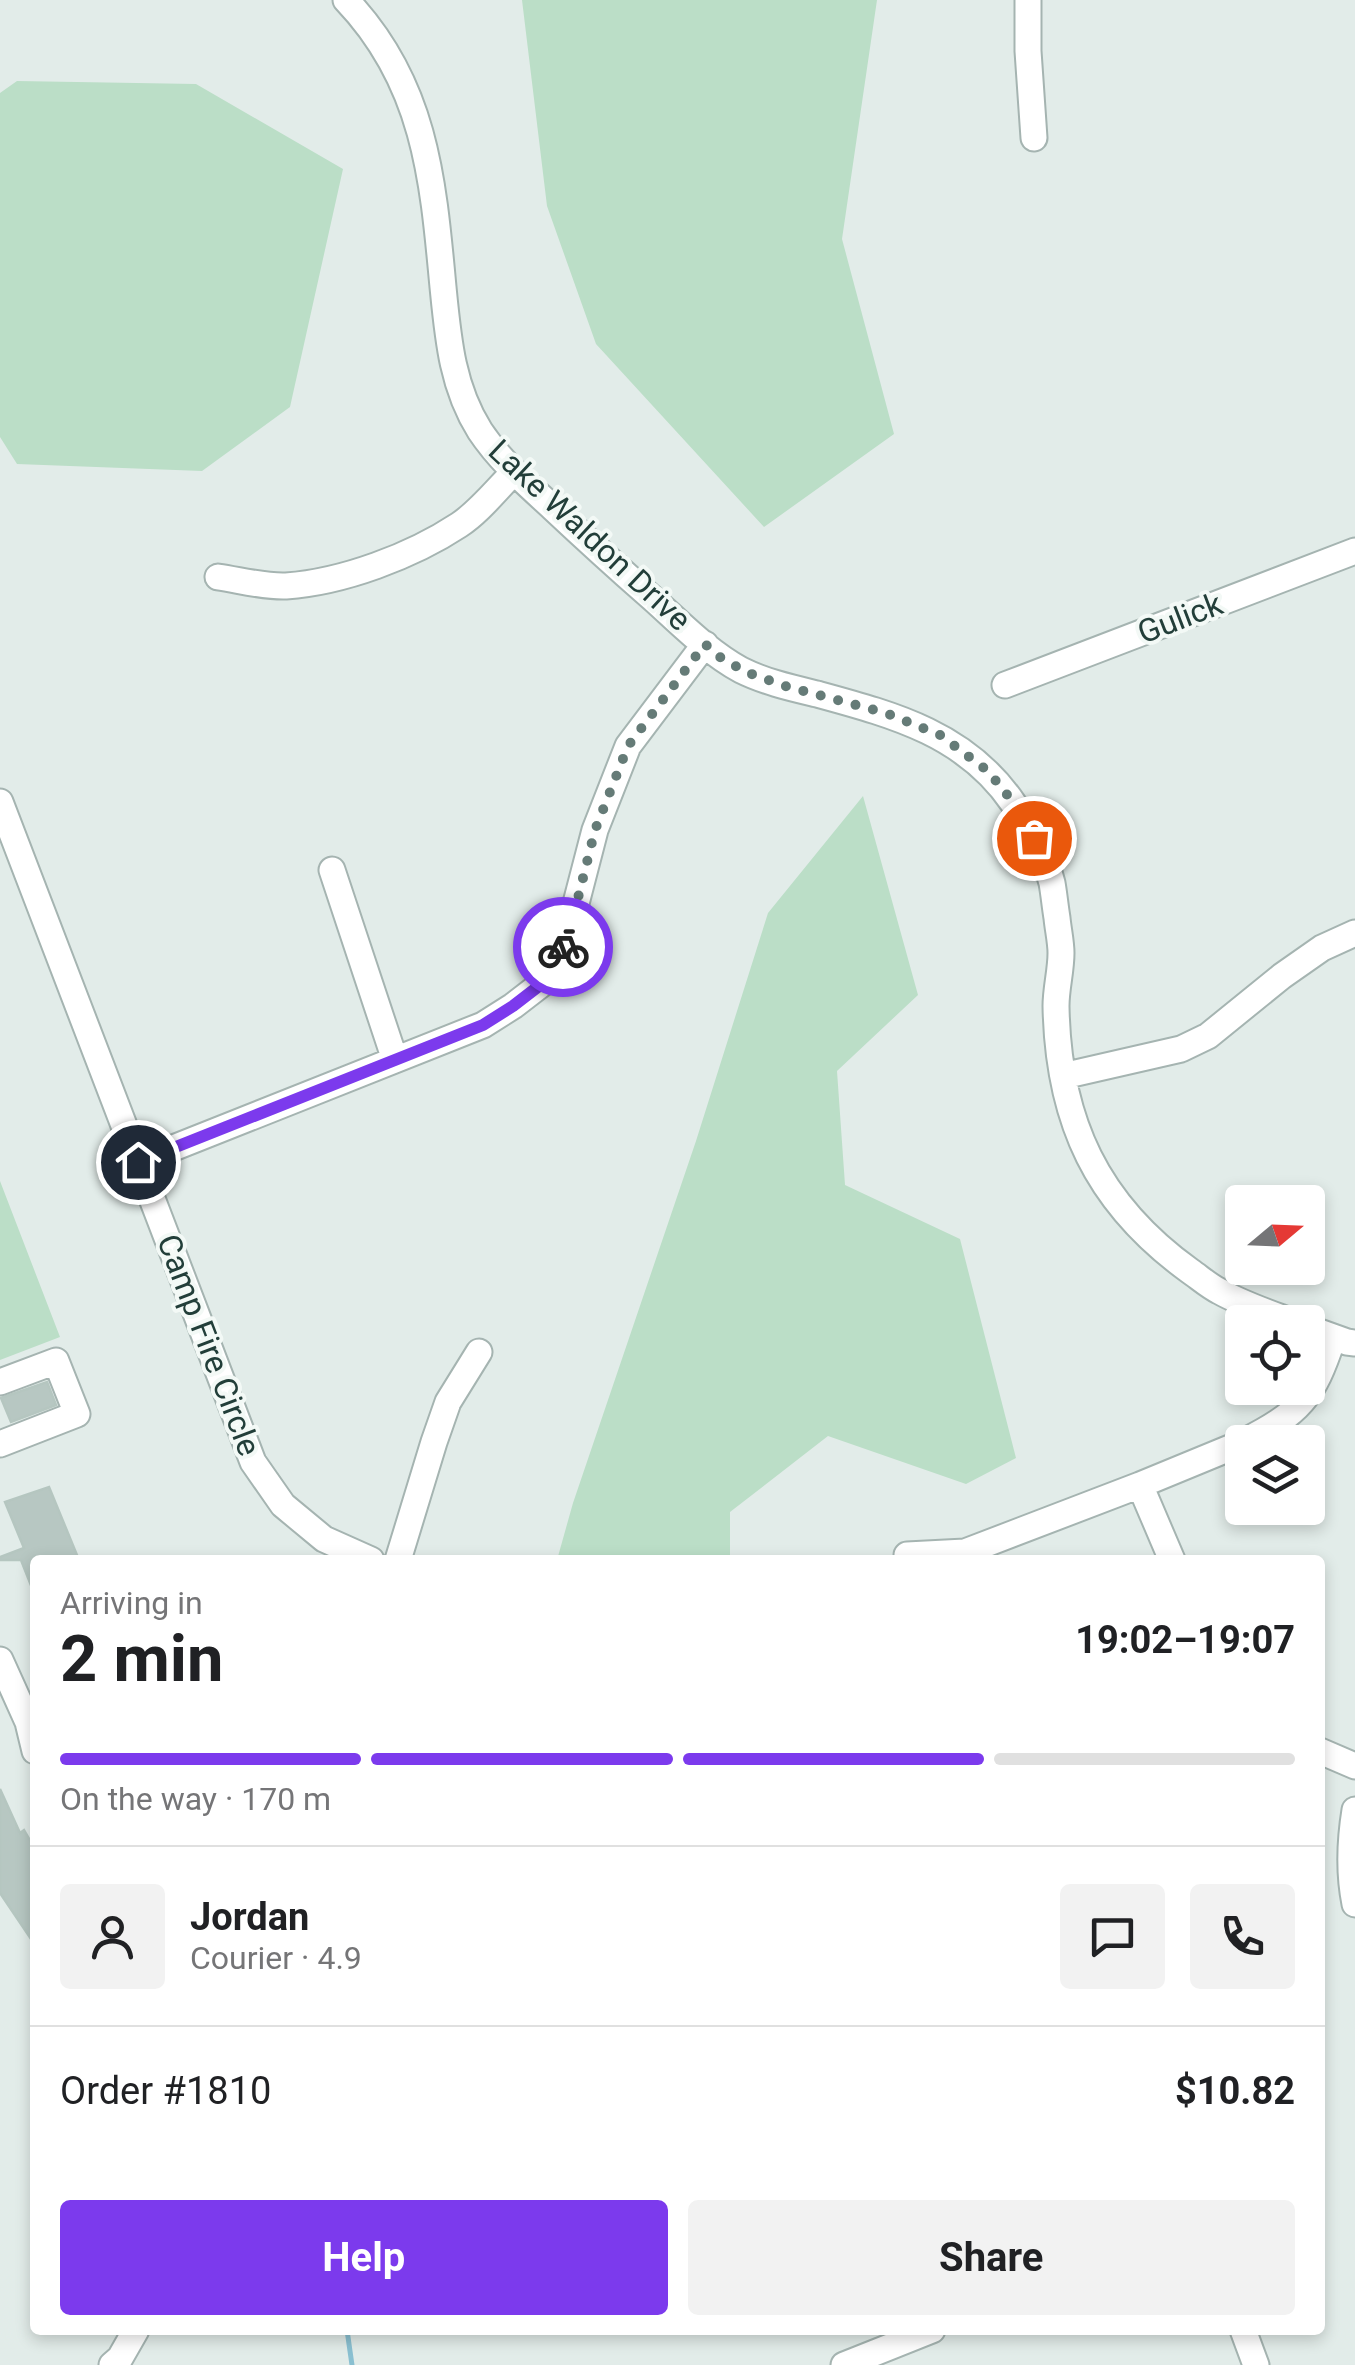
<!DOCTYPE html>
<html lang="en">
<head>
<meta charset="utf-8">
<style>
	body { margin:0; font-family:Roboto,sans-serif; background:#f2f2f2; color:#202124; height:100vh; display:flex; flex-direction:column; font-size:38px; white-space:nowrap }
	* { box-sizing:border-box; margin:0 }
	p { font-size:32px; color:#757577 }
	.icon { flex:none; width:55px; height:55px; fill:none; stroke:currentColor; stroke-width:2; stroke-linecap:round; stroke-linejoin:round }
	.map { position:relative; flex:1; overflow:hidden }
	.details { position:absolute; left:30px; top:1555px; width:1295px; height:780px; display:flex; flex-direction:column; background:#fff; border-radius:10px; box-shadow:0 5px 15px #0003 }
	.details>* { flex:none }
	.needle { width:65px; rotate:71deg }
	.tools { position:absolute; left:1225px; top:1185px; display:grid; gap:20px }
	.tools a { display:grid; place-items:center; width:100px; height:100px; border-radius:10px; background:#fff; box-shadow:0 5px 15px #0003; font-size:50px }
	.pin { position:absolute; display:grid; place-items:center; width:85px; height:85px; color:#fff; margin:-42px; border:5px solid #fff; border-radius:50%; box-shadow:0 2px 10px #0007 }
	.courier { position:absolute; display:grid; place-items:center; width:100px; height:100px; margin:-50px; border:8px solid #7c3aed; border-radius:50%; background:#fff; color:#222; box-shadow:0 2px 12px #0007 }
	.summary em { font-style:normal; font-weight:700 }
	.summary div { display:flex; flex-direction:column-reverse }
	.summary { display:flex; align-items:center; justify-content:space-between; height:170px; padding:0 30px }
	h1 { font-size:65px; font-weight:700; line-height:75px }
	.bar { display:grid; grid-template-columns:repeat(4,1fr); gap:15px 10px; align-content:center; height:120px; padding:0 30px }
	.bar i { height:12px; border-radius:8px; background:#e0e0e0 }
	.bar .active { background:#7c3aed }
	.bar p { grid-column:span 4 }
	.line { display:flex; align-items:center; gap:25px; padding:0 30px; border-top:2px solid #e0e0e0 }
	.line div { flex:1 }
	.round { display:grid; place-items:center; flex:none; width:105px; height:105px; border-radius:10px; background:#f2f2f2 }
	.cta { display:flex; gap:20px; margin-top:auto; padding:20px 30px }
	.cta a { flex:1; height:115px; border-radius:10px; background:#7c3aed; color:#fff; font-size:40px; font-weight:700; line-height:115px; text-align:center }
	.cta a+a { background:#f2f2f2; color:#202124 }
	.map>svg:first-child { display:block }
</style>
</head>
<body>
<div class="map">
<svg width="1355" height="2365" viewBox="0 0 1355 2365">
	<rect width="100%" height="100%" fill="#e2ece9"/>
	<path fill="#bbdec7" d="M522,0H877L842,239L894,434L764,527L596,344L547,206Z
		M17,81L196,84L343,169L290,407L202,471L17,464L0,437V93Z
		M863,796L918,995L837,1071L845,1185L960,1239L1016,1458L966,1484L828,1436L730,1512V1560H557L573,1503L696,1141L768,913Z
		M0,1181L60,1337L0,1360Z"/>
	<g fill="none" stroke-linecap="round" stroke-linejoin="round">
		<path stroke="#8ac0d1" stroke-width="5" d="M347,2330L352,2365"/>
	</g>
	<path fill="#b7c7c2" stroke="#b5c6c0" stroke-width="2.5" d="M47,1382L56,1405L11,1422L1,1398Z
		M49,1487L79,1560H35L34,1593L21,1560H0V1557L24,1548L5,1502Z
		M0,1789L20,1833L24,1830L35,1849V1945L0,1893Z"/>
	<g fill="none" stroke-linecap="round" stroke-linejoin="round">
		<g stroke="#a5b4b1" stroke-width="29">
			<path id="minor" d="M346,0C425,83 433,178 443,287C448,338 452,387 480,431C500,461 527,484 553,508C586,539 618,568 652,598C680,623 708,652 741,670C765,682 792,688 817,694C894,715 966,734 1013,803C1029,826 1045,855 1052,883C1054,894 1055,906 1057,918C1058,929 1061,942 1061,953C1061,971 1056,988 1056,1006C1058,1121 1097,1204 1190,1271C1200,1278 1209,1286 1219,1291C1242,1304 1269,1313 1293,1322
				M1028,0V51L1034,138
				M218,577C239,580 265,587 286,586C343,582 412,556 459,525C479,512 497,489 514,472
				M1005,685L1355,551
				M0,802L253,1462L283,1505L324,1539L371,1560
				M332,870L395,1060
				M1063,1076L1181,1049L1208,1036L1282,976L1322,948L1355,933
				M138,1162L483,1025L513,1006L548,979L567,938L595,830L628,746L705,644
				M1308,1328L1347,1342L1355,1343
				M0,1382L56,1361L77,1414L0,1444
				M1243,1442C1300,1413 1313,1398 1333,1338
				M1140,1485L1172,1560
				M907,1555L965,1552L1140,1485L1242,1443
				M398,1560L434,1442L448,1402L479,1352
				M0,1660L28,1722L35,1751
				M1320,1751L1355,1766
				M1355,1810C1350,1841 1349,1874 1355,1904
				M1243,2330L1256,2365
				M112,2365L120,2358L136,2330
				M844,2365L932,2330"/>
		</g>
		<use href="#minor" stroke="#fff" stroke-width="25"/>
	</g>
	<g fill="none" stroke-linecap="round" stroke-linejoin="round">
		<path stroke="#657b77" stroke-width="10" stroke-dasharray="0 18" d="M563,947L568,938L595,830L628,746L705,644L718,656L746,672L785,686L886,713L940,735L988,771L1013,802L1034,838"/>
		<path stroke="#7c3aed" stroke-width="12" d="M138,1162L483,1025L513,1006L548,979L563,947"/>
	</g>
	<g text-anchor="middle" stroke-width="8" stroke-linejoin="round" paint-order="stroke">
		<g font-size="32" fill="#223e39" stroke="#f3f9f6">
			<text transform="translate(590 535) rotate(43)" y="11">Lake Waldon Drive</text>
			<text transform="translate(1180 618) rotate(-21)" y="11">Gulick</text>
			<text transform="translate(209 1345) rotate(69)" y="11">Camp Fire Circle</text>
		</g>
	</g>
</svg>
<div class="tools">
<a><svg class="needle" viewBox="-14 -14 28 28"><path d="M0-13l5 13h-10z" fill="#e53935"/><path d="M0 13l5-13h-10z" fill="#757577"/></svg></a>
<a><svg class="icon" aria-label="locate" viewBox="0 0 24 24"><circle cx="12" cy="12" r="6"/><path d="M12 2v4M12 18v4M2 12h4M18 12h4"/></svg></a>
<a><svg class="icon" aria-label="layers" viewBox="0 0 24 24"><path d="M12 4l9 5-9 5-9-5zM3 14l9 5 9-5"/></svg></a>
</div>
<div class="pin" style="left:1034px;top:838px;background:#ea580c"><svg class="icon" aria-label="bag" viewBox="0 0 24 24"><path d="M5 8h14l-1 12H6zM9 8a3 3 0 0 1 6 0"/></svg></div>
<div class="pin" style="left:138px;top:1162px;background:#1f2937"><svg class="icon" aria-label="home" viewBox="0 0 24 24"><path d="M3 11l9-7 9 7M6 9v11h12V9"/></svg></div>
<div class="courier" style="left:563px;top:947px"><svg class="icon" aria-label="bike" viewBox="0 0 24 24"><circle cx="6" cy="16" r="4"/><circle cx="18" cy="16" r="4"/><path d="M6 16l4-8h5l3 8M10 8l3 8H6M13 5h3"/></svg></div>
<section class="details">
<div class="summary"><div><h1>2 min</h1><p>Arriving in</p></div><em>19:02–19:07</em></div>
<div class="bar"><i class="active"></i><i class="active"></i><i class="active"></i><i></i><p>On the way · 170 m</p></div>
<div class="line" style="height:180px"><a class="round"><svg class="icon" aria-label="person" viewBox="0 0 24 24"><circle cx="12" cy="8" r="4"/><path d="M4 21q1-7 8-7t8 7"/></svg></a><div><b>Jordan</b><p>Courier · 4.9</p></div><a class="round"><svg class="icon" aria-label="chat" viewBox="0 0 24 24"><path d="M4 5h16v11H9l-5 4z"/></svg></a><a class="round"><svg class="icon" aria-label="phone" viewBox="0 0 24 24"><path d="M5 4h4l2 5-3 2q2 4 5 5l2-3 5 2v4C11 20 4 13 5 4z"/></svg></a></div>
<div class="line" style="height:130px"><div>Order #1810</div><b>$10.82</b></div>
<div class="cta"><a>Help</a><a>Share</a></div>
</section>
</div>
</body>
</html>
